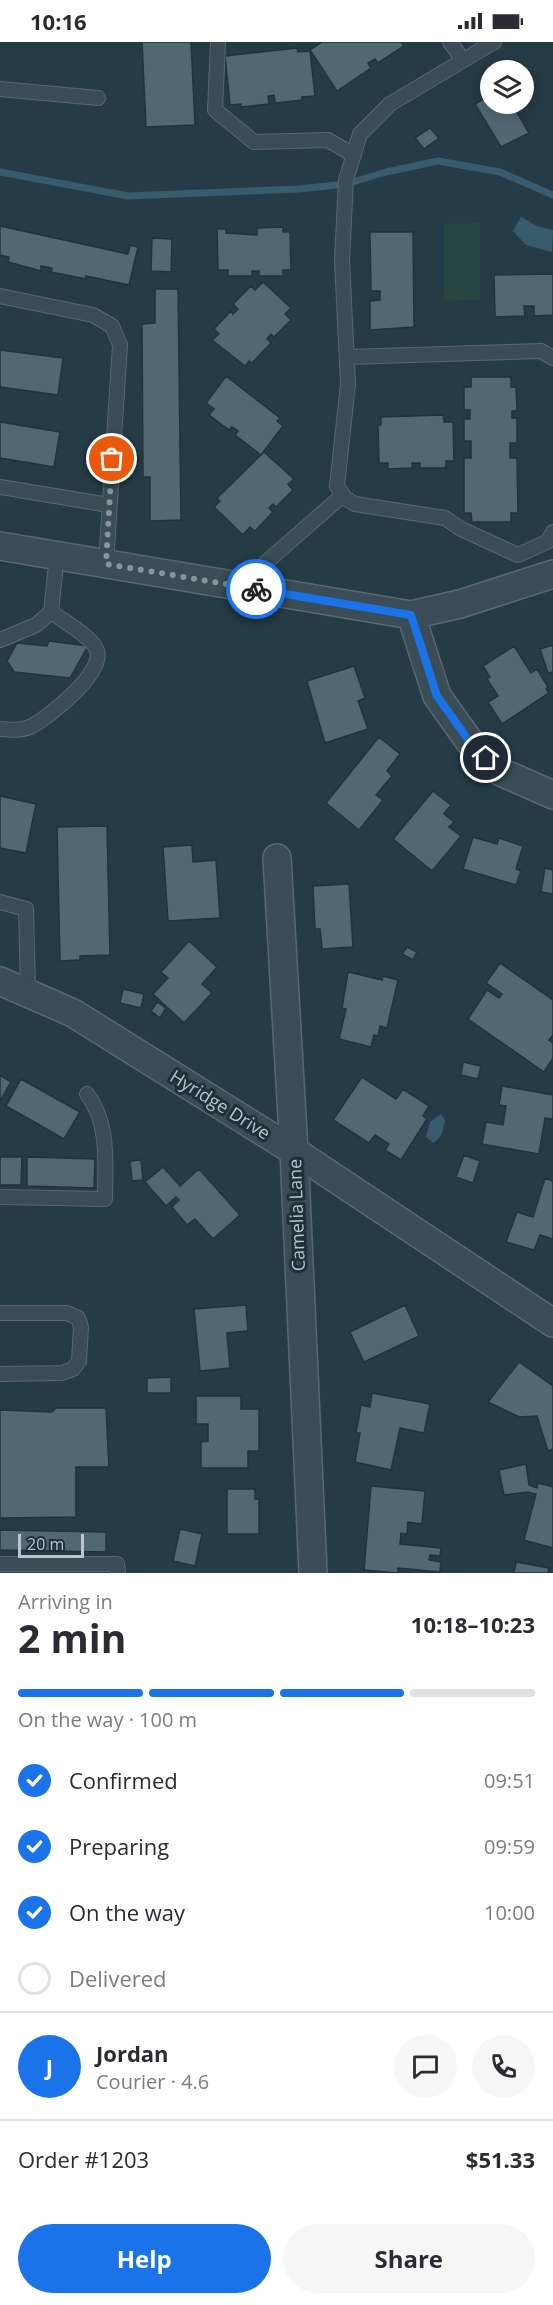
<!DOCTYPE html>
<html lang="en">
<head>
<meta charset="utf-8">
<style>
	body { margin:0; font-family:"Open Sans",sans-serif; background:#f7f7f7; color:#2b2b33; height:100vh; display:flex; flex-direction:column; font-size:22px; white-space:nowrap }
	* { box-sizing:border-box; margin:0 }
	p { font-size:20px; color:#7c7c81 }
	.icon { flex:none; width:33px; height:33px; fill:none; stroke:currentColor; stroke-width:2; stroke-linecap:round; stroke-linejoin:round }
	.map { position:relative; height:1531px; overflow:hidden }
	.side { display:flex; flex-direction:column; background:#fff; flex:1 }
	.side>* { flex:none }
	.buttons { position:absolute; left:480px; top:18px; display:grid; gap:12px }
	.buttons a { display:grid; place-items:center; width:54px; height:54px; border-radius:50%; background:#fff; box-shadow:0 3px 15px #0003; font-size:30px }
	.scale { position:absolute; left:18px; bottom:15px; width:66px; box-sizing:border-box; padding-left:6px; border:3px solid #b8c6ce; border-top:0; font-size:16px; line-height:21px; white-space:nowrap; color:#b8c6ce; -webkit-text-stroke:4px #1e313a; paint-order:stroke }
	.pin { position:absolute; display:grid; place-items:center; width:51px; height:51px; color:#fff; margin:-26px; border:3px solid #fff; border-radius:50%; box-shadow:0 2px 6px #0007 }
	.courier { position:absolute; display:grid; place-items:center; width:60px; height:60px; margin:-30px; border:4px solid #1a73e8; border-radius:50%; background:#fff; color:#222; box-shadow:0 2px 8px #0007 }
	.summary em { font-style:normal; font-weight:700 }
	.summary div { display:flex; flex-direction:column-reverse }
	.summary { display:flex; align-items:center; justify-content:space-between; height:102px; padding:0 18px }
	h1 { font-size:39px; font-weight:700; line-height:45px }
	.bar { display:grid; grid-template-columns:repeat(4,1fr); gap:9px 6px; align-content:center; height:72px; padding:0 18px }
	.bar i { height:8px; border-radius:4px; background:#e1e1e2 }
	.bar .current { background:#1a73e8 }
	.bar p { grid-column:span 4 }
	.line { display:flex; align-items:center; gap:15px; padding:0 18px; border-top:2px solid #e1e1e2 }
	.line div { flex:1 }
	.round { display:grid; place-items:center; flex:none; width:63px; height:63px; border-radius:32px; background:#f7f7f7 }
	ol { padding:0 18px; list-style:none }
	li { display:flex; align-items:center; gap:18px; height:66px }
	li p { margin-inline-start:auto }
	li .icon { padding:6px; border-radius:50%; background:#1a73e8; color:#fff; stroke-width:4 }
	li:last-child { color:#7c7c81 }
	li i { width:33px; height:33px; border:3px solid #e1e1e2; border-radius:50% }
	.action { display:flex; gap:12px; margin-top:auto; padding:12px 18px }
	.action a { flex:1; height:69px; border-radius:36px; background:#1a73e8; color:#fff; font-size:24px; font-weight:700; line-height:69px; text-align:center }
	.action a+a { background:#f7f7f7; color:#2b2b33 }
	.status { display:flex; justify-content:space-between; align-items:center; height:42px; padding:0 30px; background:#fff; direction:ltr }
	.status svg { height:16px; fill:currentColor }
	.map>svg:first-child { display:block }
</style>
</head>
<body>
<div class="status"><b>10:16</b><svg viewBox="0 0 49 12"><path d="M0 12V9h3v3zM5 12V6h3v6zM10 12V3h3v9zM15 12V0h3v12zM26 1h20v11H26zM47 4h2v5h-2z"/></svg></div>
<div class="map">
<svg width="553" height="1531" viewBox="0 0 553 1531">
	<rect width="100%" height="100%" fill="#253b45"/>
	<path fill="#274642" d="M480,181V258L444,259V182Z"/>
	<path fill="#385c6d" d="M521,175L537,184L553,188L552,210L526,203L513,189Z
		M441,1072L445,1078C443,1088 442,1096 433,1101L426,1095L430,1080Z"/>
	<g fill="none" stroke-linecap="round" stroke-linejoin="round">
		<path stroke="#385c6d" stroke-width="7" d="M0,130L128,154L299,147L346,142L386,130L438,119L500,130L553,153"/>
	</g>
	<path fill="#516873" stroke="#20333c" stroke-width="1.5" d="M142,0H191L195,83L146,85Z
		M322,0H401L404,4L378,21L375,17L368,21L371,26L337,49L310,8Z
		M297,6L298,10L310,9L315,54L302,55V58L275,61L274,53L268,54L269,62L241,65V62L230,63L225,14Z
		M490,53V62H512L529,91L501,105L475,62Z
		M430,86L439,96L424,107L415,96Z
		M0,184L128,212L130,203L138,205L129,243L86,234V237L51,230L52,226L41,224V229L8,220L9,215L0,213Z
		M283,185V190H290L291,228H283V234H259V229H252V234H228V228H218L217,187H226V191L257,193V186Z
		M370,190H413L414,285L370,288V259L380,258V249H371Z
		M152,196L172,197L171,230L151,229Z
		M553,232V273L534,274V264H524L525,274L495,275L494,233Z
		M263,240L291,266L285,272L291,278L274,295L271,292L267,297L271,301L252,321L249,319L245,324L212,298L219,292L214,287L231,269L233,272L238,267L233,262L251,244L255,248Z
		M155,247H178L181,478L150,479V435H143L142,282L155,281Z
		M0,308L63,316L58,353L0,345Z
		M226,334L280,376L277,379L283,384L261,413L235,393L238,389L232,385L229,388L209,373L214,367L206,361Z
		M471,335H511V345H516L517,369H512V376H517V401H510V416H517L518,471H511V480H472L471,471H464V416H471V399H464V377H470V368H464V345H471Z
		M443,373L444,380H453L454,419H446V426H420V421H412V426L388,427V421H379L378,383H381V375Z
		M0,380L60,390L54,425L0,416Z
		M264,410L294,437L288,442L293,448L276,465L273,462L269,466L273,470L255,489L250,485L243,493L214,465L220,459L217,456Z
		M49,599L88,604L70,636L14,630L7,619L17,601L47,604Z
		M553,603V630L548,631L540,607Z
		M514,604L531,631L537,627L548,645L546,647L549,651L502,682L488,660L498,654L487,637L490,635L483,624Z
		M354,624L365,656L358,659L368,687L325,701L307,639Z
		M379,695L400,712L387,729L392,734L376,753L383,758L359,788L326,761Z
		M433,749L451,763L444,772L454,780L449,785L461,794L432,829L393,797Z
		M0,754L36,762L26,811L0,806Z
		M107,784L110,913L80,914V918L60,919L57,785Z
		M473,795L497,802L499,796L523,804L516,827L521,829L516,843L463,827Z
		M192,803L193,820L216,818L220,876L168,879L163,805Z
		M545,826L553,828V852L541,850Z
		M349,842L353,905L322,907L320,887H315L313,844Z
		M189,899L217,925L202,942L212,951L184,981L153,952L168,936L161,930Z
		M407,905L417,910L413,918L402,912Z
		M500,921L553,958V993L549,998L553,1001V1016L544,1030L468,977L487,948L499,956L502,952L486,941Z
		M348,930L382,938L383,934L398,938L387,986L380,984L378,994L374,993L371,1005L339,997L346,967L342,966Z
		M123,947L144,952L141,966L120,961Z
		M157,960L166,966L160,976L151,969Z
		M463,1020L481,1024L478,1037L461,1033Z
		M0,1033L11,1040L0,1059Z
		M362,1035L396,1057L403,1047L429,1064L423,1074L427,1077L401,1118L385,1108L389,1102L375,1093L369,1101L333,1078Z
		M21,1037L80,1070L64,1097L6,1064Z
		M502,1044L553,1053V1077L545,1076L539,1112L482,1102L486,1080L503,1083L506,1064L499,1063Z
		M464,1113L480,1119L473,1141L456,1135Z
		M0,1115H22L21,1143H0Z
		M27,1115L95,1117L94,1146L27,1144Z
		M141,1118L143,1138L132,1139L130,1119Z
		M163,1125L180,1144L199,1127L240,1173L213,1197L195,1177L187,1183L172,1165L179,1158L176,1155L166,1164L145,1140Z
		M545,1136L553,1139V1197L540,1193L534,1208L506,1200L517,1170L533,1175Z
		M246,1263L248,1289L227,1291L230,1326L200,1329L194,1267Z
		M405,1263L419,1294L364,1320L350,1290Z
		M519,1320L553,1344V1407L548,1409L537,1374L519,1375L488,1360Z
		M171,1335V1351H147V1336Z
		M372,1351L430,1362L424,1391L400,1386L391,1428L355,1420L360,1391H356L361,1363L370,1365Z
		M196,1354H241V1367H259V1409H248V1426H201V1400L208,1399V1382H196Z
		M56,1366H106L109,1425H76V1475L0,1476V1368L52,1370Z
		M526,1422L529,1443L537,1446L538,1441L553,1445V1506L524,1498L536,1452L528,1450L504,1453L499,1428Z
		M371,1444L425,1449L422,1482L408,1480L407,1492L401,1491L400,1502L441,1506L440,1514L430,1513L429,1518L441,1520L440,1530L398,1526V1531L364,1528Z
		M227,1447H255V1457H259V1492H227Z
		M180,1487L202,1492L195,1524L173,1519Z
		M0,1488L106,1490V1510L0,1508Z
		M516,1520L549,1526L548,1531H514Z
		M109,1526V1531H0V1529Z"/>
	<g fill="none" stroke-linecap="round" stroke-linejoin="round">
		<g stroke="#596972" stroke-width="16">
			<path id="lane" d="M218,0L215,68L254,100L328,98L354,113
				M450,0L463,18
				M494,0L390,62L360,92L346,138L342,218L348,342L337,444L345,456L355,462L445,476L461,487L518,513L547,500L553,490
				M0,47L98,56
				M0,254L93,273L112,284L120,303L106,522
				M347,315L541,309L553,316
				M0,445L109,463
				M239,544L343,453
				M51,570L57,513
				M0,598L36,583L51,570C62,578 94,596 97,609C104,631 50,674 32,684C22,689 11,688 0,687
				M0,860L26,867L28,949
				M0,1155L105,1157C105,1122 110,1082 87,1052
				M0,1271H67L78,1276L81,1285L79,1319L73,1327L62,1331L0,1332
				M0,1522H117L118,1531"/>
		</g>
		<g stroke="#596972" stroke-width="30">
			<path id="street" d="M0,504L411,573L460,562L553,532
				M411,573L437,654L472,703L501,730L553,753
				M277,816L294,1109L313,1531
				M0,939L73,971L294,1109L553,1281"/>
		</g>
		<use href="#lane" stroke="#3a4c55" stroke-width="14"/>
		<use href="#street" stroke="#3a4c55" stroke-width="27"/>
	</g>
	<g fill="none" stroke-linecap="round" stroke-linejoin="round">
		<path stroke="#85959e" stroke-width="6" stroke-dasharray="0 10.8" d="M112,417L106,522L256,547"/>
		<path stroke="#1a73e8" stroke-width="8" d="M256,547L411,573L437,654L472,703L486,716"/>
	</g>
	<g text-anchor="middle" stroke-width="6" stroke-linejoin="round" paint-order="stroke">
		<g font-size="18" fill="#b8c6ce" stroke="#1e313a">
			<text transform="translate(220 1063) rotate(32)" y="6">Hyridge Drive</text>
			<text transform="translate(297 1173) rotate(-92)" y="6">Camelia Lane</text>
		</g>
	</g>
</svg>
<div class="buttons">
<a><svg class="icon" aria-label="layers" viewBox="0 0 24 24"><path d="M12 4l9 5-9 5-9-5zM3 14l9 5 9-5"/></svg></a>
</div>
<div class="scale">20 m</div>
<div class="pin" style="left:112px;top:417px;background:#ea580c"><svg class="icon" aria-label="bag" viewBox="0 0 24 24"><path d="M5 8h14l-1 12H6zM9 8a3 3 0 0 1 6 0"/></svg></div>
<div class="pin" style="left:486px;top:716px;background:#1f2937"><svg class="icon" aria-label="home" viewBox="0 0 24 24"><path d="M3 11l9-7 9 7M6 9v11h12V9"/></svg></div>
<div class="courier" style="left:256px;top:547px"><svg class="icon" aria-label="bike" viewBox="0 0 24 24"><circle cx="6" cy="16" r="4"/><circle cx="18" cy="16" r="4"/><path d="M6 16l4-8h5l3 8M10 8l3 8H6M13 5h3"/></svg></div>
</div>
<section class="side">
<div class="summary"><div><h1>2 min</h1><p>Arriving in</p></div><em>10:18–10:23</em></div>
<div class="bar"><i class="current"></i><i class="current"></i><i class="current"></i><i></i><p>On the way · 100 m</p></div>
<ol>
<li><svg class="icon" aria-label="check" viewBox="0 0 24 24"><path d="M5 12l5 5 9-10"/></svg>Confirmed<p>09:51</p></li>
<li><svg class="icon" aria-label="check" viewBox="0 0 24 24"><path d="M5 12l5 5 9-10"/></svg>Preparing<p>09:59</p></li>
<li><svg class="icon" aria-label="check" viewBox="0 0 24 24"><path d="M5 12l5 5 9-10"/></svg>On the way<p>10:00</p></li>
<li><i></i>Delivered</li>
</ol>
<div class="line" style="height:108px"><b class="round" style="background:#1a73e8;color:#fff">J</b><div><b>Jordan</b><p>Courier · 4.6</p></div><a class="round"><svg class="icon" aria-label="chat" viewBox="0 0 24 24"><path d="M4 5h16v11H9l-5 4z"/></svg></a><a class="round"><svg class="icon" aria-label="phone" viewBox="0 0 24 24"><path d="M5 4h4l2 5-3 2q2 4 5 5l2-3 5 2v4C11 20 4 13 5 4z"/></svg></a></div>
<div class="line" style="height:78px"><div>Order #1203</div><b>$51.33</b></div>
<div class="action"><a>Help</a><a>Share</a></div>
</section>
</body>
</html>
